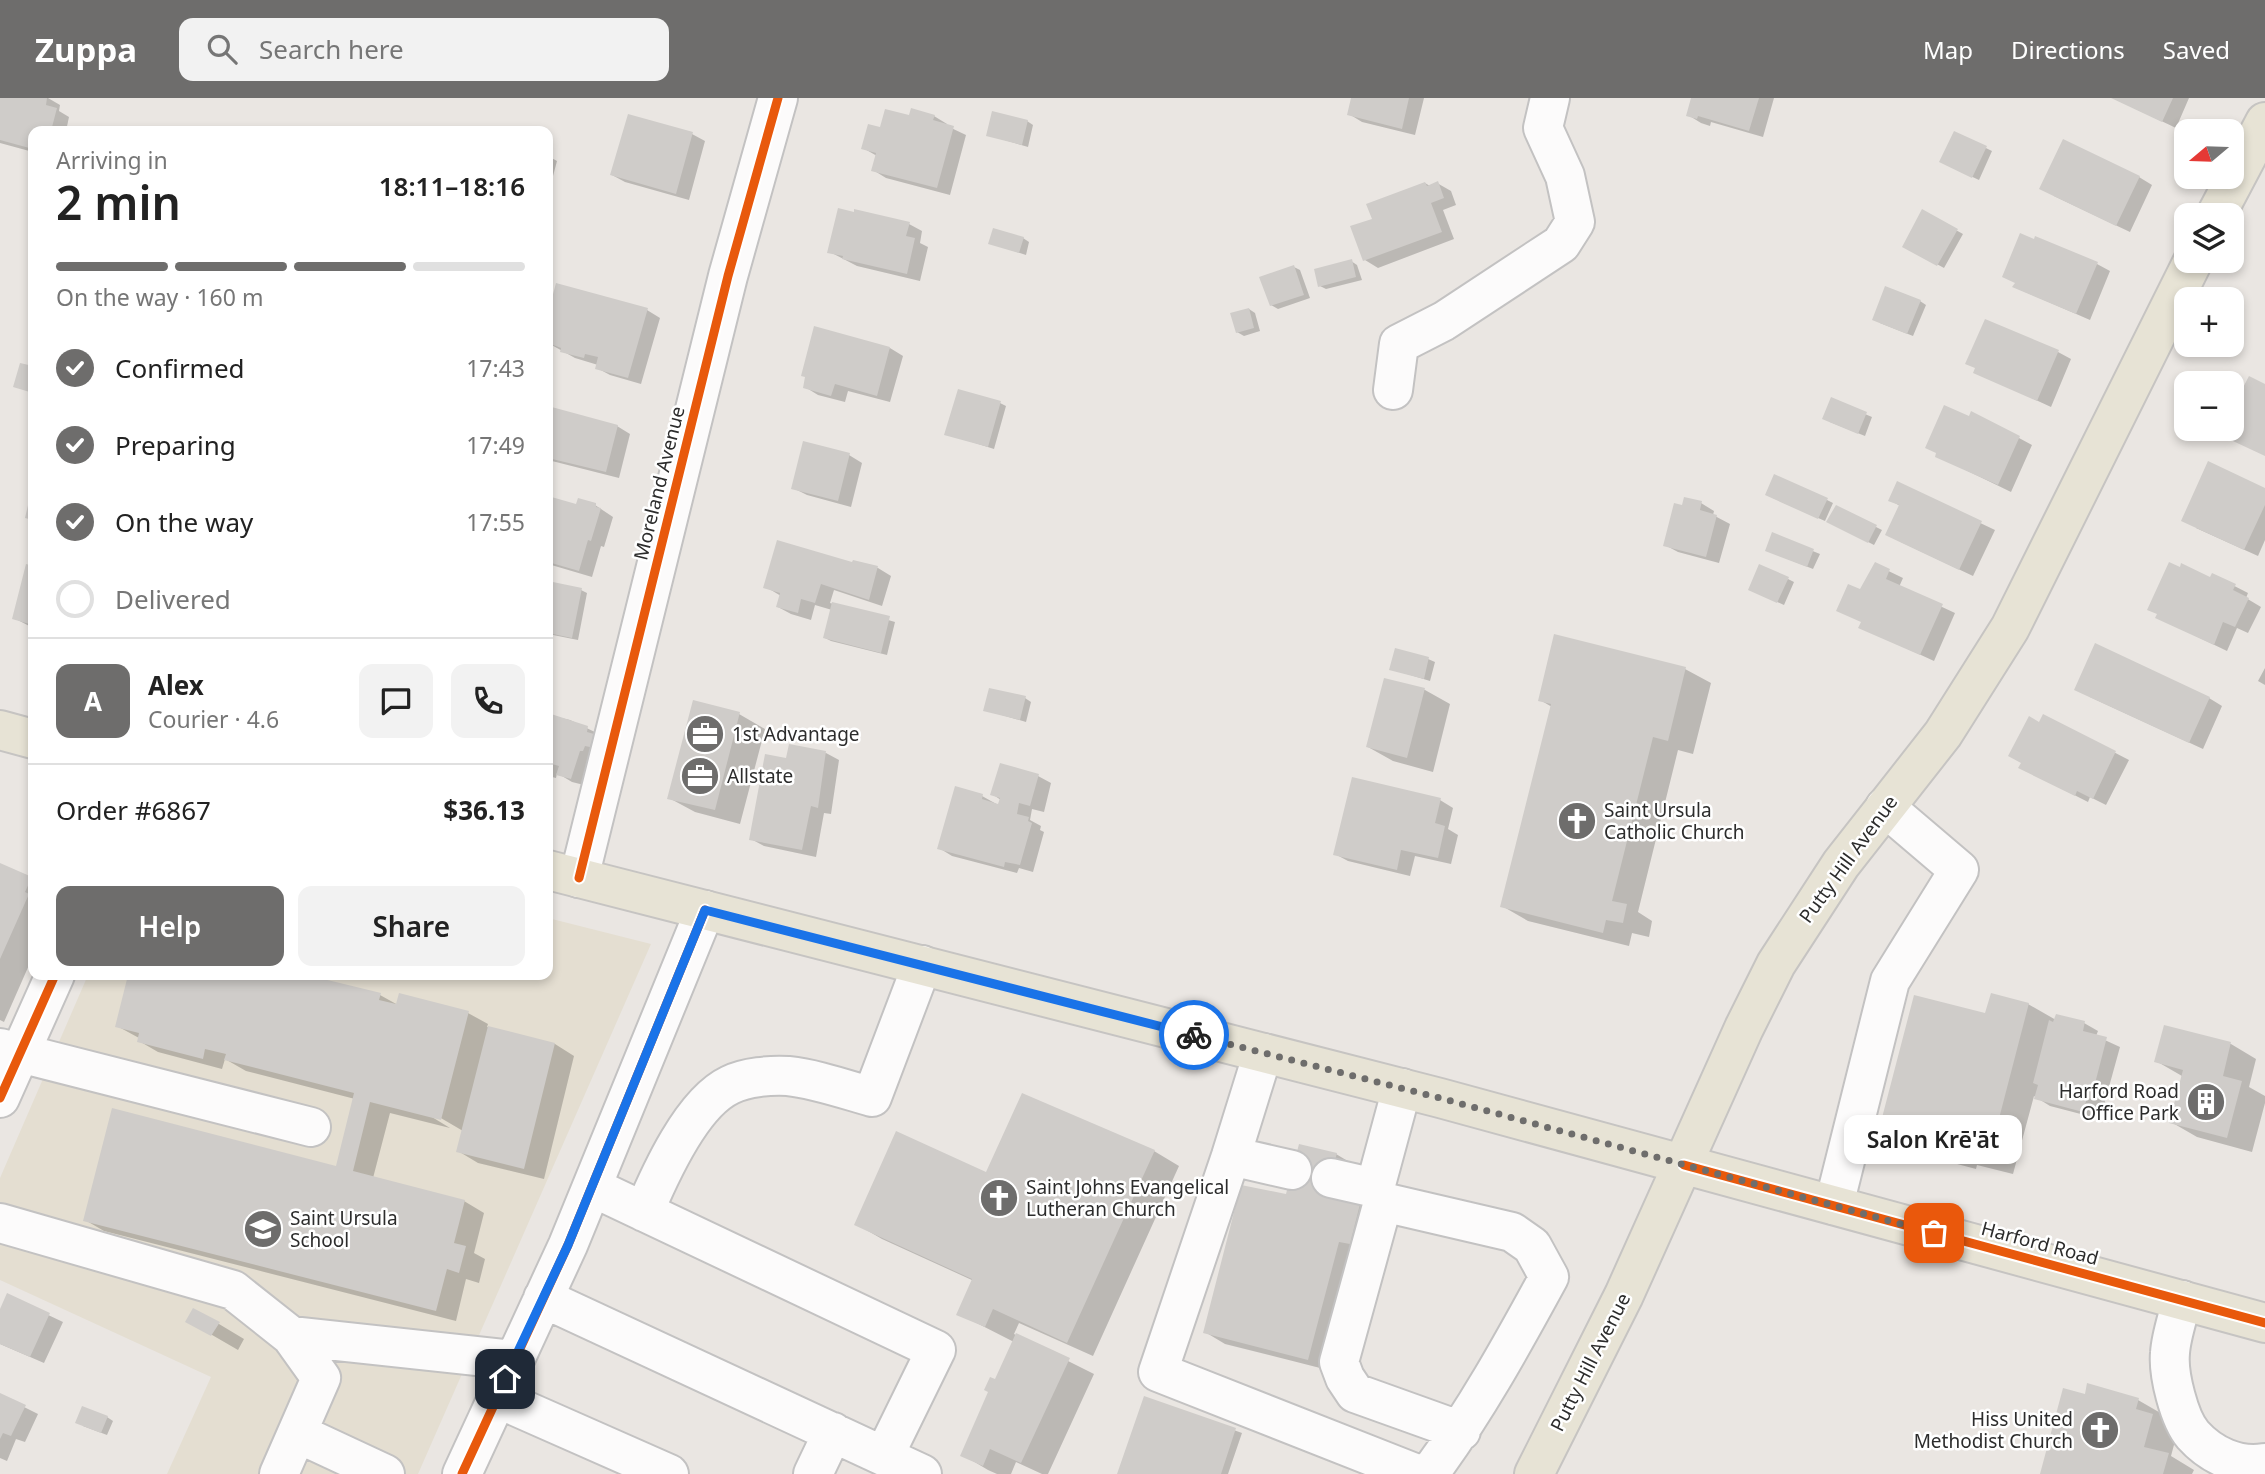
<!DOCTYPE html>
<html lang="en">
<head>
<meta charset="utf-8">
<style>
	body { margin:0; font-family:"Noto Sans",sans-serif; background:#f2f2f2; color:#222; height:100vh; display:flex; flex-direction:column; font-size:26px; white-space:nowrap }
	* { box-sizing:border-box; margin:0 }
	p { font-size:23px; color:#767676 }
	.icon { flex:none; width:38px; height:38px; fill:none; stroke:currentColor; stroke-width:2; stroke-linecap:round; stroke-linejoin:round }
	.map { position:relative; flex:1; overflow:hidden }
	.side { position:absolute; left:28px; top:28px; width:525px; height:854px; display:flex; flex-direction:column; background:#fff; border-radius:14px; box-shadow:0 4px 10px #0003 }
	.side>* { flex:none }
	.needle { width:46px; rotate:251deg }
	.controls { position:absolute; left:2174px; top:21px; display:grid; gap:14px }
	.controls a { display:grid; place-items:center; width:70px; height:70px; border-radius:14px; background:#fff; box-shadow:0 4px 10px #0003; font-size:35px }
	.pin { position:absolute; display:grid; place-items:center; width:60px; height:60px; color:#fff; margin:-30px; border-radius:14px; box-shadow:0 4px 10px #0006 }
	.courier { position:absolute; display:grid; place-items:center; width:70px; height:70px; margin:-35px; border:5px solid #1a73e8; border-radius:50%; background:#fff; color:#222; box-shadow:0 2px 9px #0007 }
	.bubble { position:absolute; height:49px; border-radius:14px; background:#fff; box-shadow:0 4px 10px #0003; font-size:23px; font-weight:600; line-height:49px; text-align:center }
	.head em { font-style:normal; font-weight:600 }
	.head div { display:flex; flex-direction:column-reverse }
	.head { display:flex; align-items:center; justify-content:space-between; height:119px; padding:0 28px }
	h1 { font-size:46px; font-weight:600; line-height:52px }
	.bar { display:grid; grid-template-columns:repeat(4,1fr); gap:10px 7px; align-content:center; height:84px; padding:0 28px }
	.bar i { height:9px; border-radius:5px; background:#e0e0e0 }
	.bar .on { background:#6e6d6c }
	.bar p { grid-column:span 4 }
	.line { display:flex; align-items:center; gap:18px; padding:0 28px; border-top:2px solid #e0e0e0 }
	.line div { flex:1 }
	.round { display:grid; place-items:center; flex:none; width:74px; height:74px; border-radius:14px; background:#f2f2f2 }
	ol { padding:0 28px; list-style:none }
	li { display:flex; align-items:center; gap:21px; height:77px }
	li p { margin-inline-start:auto }
	li .icon { padding:7px; border-radius:50%; background:#6e6d6c; color:#fff; stroke-width:4 }
	li:last-child { color:#767676 }
	li i { width:38px; height:38px; border:4px solid #e0e0e0; border-radius:50% }
	.button { display:flex; gap:14px; margin-top:auto; padding:14px 28px }
	.button a { flex:1; height:80px; border-radius:14px; background:#6e6d6c; color:#fff; font-size:28px; font-weight:600; line-height:80px; text-align:center }
	.button a+a { background:#f2f2f2; color:#222 }
	header { display:flex; align-items:center; gap:42px; box-sizing:border-box; height:98px; padding:0 35px; background:#6e6d6c; color:#fff }
	header strong { font-size:33px }
	nav { display:flex; gap:38px; margin-inline-start:auto; font-size:24px }
	.search { width:490px; height:63px; background:#f2f2f2; display:flex; align-items:center; gap:18px; box-sizing:border-box; padding:0 24px; border-radius:14px; color:#767676; font-size:26px }
	.map>svg:first-child { display:block }
</style>
</head>
<body>
<header>
<strong>Zuppa</strong>
<div class="search"><svg class="icon" aria-label="search" viewBox="0 0 24 24"><circle cx="10" cy="10" r="6"/><path d="M15 15l6 6"/></svg>Search here</div>
<nav><a>Map</a><a>Directions</a><a>Saved</a></nav>
</header>
<div class="map">
<svg width="2265" height="1376" viewBox="0 0 2265 1376">
	<rect width="100%" height="100%" fill="#eae6e2"/>
	<path fill="#e4ded1" d="M548,820L651,846L418,1376H167L211,1279L0,1182V1080L88,877H548Z"/>
	<path fill="#0003" d="M0,0H48L60,7L59,13L69,19L66,33H33V54L0,45Z
		M1353,0H1424L1415,37L1362,24L1349,16Z
		M1693,0H1774L1763,39L1711,24L1710,28L1701,25L1688,17Z
		M2113,0H2189L2176,30Z
		M934,18L947,26V28L966,37L950,97L886,80L873,72L877,58L863,50L881,31L910,19Z
		M1027,23L1033,27L1028,49L988,37Z
		M1955,35L1992,53L1979,82L1947,67Z
		M692,36L705,43L689,102L625,84L612,77Z
		M548,58L557,63L553,78L548,76Z
		M2139,79L2152,87L2130,134L2054,98Z
		M1425,85L1430,88L1437,85L1451,93L1456,107L1443,112L1454,141L1378,170L1365,162L1374,122Z
		M548,90L552,93L548,109Z
		M1923,114L1963,136L1944,170L1904,148Z
		M909,126L922,133L920,145L928,149L920,183L857,168L830,154Z
		M1023,140L1029,144L1026,157L990,145Z
		M1351,163L1357,167L1362,182L1326,191L1320,188Z
		M2097,166L2110,173L2090,222L2014,189Z
		M1294,169L1300,172L1310,200L1278,211L1271,207Z
		M557,187L647,212L660,220L641,286L610,277L597,270L598,267L575,260L548,245V222Z
		M1920,203L1926,207L1913,238L1880,225Z
		M1249,211L1255,215L1260,233L1244,238L1237,234Z
		M890,250L903,258L890,304L848,293L845,304L818,297L805,289Z
		M2058,254L2071,261L2051,309L1976,274Z
		M1832,302L1872,319L1865,338L1830,324Z
		M1000,305L1006,308L994,351L947,336Z
		M549,310L617,328L630,336L619,380L548,362Z
		M2019,340L2032,347L2011,394L1937,358Z
		M849,357L862,365L851,409L807,397L793,390Z
		M1898,386L1995,432L1973,478L1901,444L1900,408L1890,402Z
		M2265,392V442L2258,458L2196,430Z
		M548,400L577,408L595,407L613,419L604,449L601,448L592,479L548,466Z
		M1773,400L1827,402L1833,405L1825,423Z
		M1701,405L1714,413L1713,417L1730,426L1719,465L1678,454L1665,447L1684,409Z
		M1836,409L1882,432L1874,447L1829,424Z
		M1773,437L1820,456L1813,471L1773,455Z
		M854,464L878,470L891,478L882,508L834,492L830,505L895,524L887,557L831,543L825,540L832,512L815,507L811,522L791,516L778,509L781,498L766,489Z
		M1876,467L1903,480L1899,489L1955,515L1934,563L1860,529L1862,525L1861,494Z
		M27,468L33,470V530L14,520Z
		M2213,477L2248,495L2246,500L2261,509L2248,535L2237,530L2227,553L2171,526Z
		M1788,481L1794,484L1784,507L1756,494Z
		M548,485L581,492L587,495L578,542L548,536Z
		M1428,561L1435,564L1430,583L1391,571Z
		M2265,570V587L2258,583Z
		M1685,571L1711,585L1693,656L1678,652L1638,814L1652,823L1649,839L1632,835L1629,848L1528,823L1502,808L1552,609L1540,602Z
		M1385,582L1425,592L1450,606L1433,674L1393,663L1368,649Z
		M2090,599L2209,600L2222,608L2203,651Z
		M1025,600L1031,604L1026,624L985,612Z
		M739,616L765,631L740,726L695,714L669,700Z
		M548,617L570,622L601,637L584,687L572,684L557,675L556,680L548,678Z
		M2044,618L2129,662L2106,707L2090,699L2088,704L2033,676L2040,626Z
		M826,655L839,662L831,716L824,715L816,759L764,748L751,741L788,662Z
		M1038,678L1051,685L1044,714L1032,711L1030,722L1041,728L1040,732L1044,734L1033,774L1019,770L1017,775L952,758L939,750L982,698L1000,708L1001,702L992,696Z
		M1440,702L1453,710L1448,731L1458,737L1451,766L1415,758L1410,778L1348,763L1335,756Z
		M0,767L33,782V858L4,924L0,922Z
		M130,877H300L380,897L398,907L468,915L488,926L487,929L555,946L574,958L544,1081L478,1065L458,1053L463,1033L434,1016L432,1019L450,1030L390,1015L373,1080L464,1103L484,1115L474,1155L485,1161L479,1185L466,1181L456,1223L104,1133L85,1122L337,1070L355,1001L246,973L225,961L222,971L158,954L139,943V940L117,928Z
		M2028,906L2056,922L2084,925L2098,933L2096,938L2120,949L2104,1007H2100L2096,1020L2050,1008L2034,998L2013,1076L1977,1067L1976,1071L1904,1052L1879,1038L1987,917Z
		M2165,929L2231,946L2256,961L2249,989L2265,998V1005L2252,1054L2197,1039L2171,1024L2182,978L2156,963Z
		M1154,1053L1179,1068L1093,1258L1019,1225L1014,1236L1094,1276L1048,1376H1042L1016,1364L1011,1376H997L988,1372L963,1357L1014,1244L959,1216L974,1183L882,1141L856,1126L987,1076Z
		M1336,1056L1356,1068L1361,1104L1380,1115L1328,1272L1225,1246L1205,1234L1287,1099Z
		M8,1198L63,1224L44,1265L0,1246V1215Z
		M188,1223L219,1226L244,1241L238,1252Z
		M0,1297L38,1316L25,1344L16,1341L7,1363L0,1360Z
		M2086,1298L2138,1302L2164,1317L2162,1323L2178,1332L2171,1358L2194,1372L2192,1376H2041Z
		M1145,1300L1242,1335L1228,1376H1119Z
		M107,1319L113,1323L107,1337L83,1328Z"/>
	<path fill="#cfccc9" d="M0,0H47L46,7L57,10L51,33H33V51L0,42Z
		M1351,0H1409L1402,31L1347,17Z
		M1691,0H1759L1749,33L1698,18L1697,21L1686,18Z
		M2111,0H2173L2162,24Z
		M911,10L935,17L933,22L954,28L937,90L871,73L876,55L861,51L868,26L880,29L885,11L909,17Z
		M992,13L1028,22L1022,47L986,38Z
		M628,16L693,34L676,96L610,77Z
		M1954,33L1987,48L1972,80L1939,64Z
		M2063,41L2140,78L2116,128L2039,91Z
		M1438,83L1444,100L1431,105L1442,134L1363,163L1350,128L1372,121L1366,106L1425,84L1427,88Z
		M838,110L854,114V111L910,124L906,138L915,140L907,176L842,161L843,158L827,155Z
		M1922,111L1958,131L1937,168L1902,149Z
		M993,130L1024,139L1019,155L988,146Z
		M2020,135L2034,141L2035,138L2098,164L2076,216L2012,189L2015,185L2002,179Z
		M1352,161L1356,179L1318,189L1314,171Z
		M1294,167L1304,197L1270,208L1259,179Z
		M556,185L648,210L628,280L595,271L598,259L585,256L584,260L560,254L561,250L548,245V215Z
		M1885,188L1921,202L1907,236L1872,222Z
		M1249,210L1254,230L1236,235L1230,215Z
		M1985,221L2059,252L2037,303L1973,275L1975,270L1965,266Z
		M814,228L890,249L877,298L835,286L831,298L803,290L805,279L801,278Z
		M20,265L33,268V295L13,289Z
		M2249,278L2265,286V358L2220,337L2223,331H2231V313Z
		M958,291L1001,303L988,349L944,337Z
		M1831,299L1867,314L1858,336L1822,321Z
		M1944,307L1969,318L1971,313L2020,338L1998,387L1935,359L1936,355L1925,350Z
		M548,308L618,327L606,374L548,360Z
		M803,343L850,355L838,403L791,391Z
		M2208,363L2265,390V407L2244,452L2181,423Z
		M1774,376L1828,400L1818,421L1765,397Z
		M1897,383L1982,423L1959,472L1885,437L1899,407L1888,403Z
		M32,390H33V422L25,420Z
		M548,398L576,406L578,400L596,405V409L601,410L591,443L588,442L579,473L548,464Z
		M1684,399L1702,403L1700,412L1717,417L1706,459L1663,448L1674,405L1682,407Z
		M1836,407L1877,427L1868,445L1826,424Z
		M1772,434L1814,451L1807,469L1765,453Z
		M777,442L852,464L853,462L878,468L869,502L821,486L815,505L801,501L798,515L776,509L780,495L763,490Z
		M1875,464L1890,471L1886,481L1943,506L1920,557L1858,530L1861,524L1836,513L1848,486L1860,491Z
		M2169,464L2180,469L2181,465L2210,479L2212,475L2236,486L2233,492L2249,500L2235,529L2223,524L2214,547L2155,520L2157,516L2147,512Z
		M26,466L33,468V527L12,521Z
		M1759,466L1789,479L1777,505L1748,492Z
		M548,483L582,490L572,540L548,535Z
		M832,504L890,518L881,555L823,540Z
		M1554,536L1686,569L1668,643L1653,639L1612,803L1627,806L1623,825L1606,822L1603,835L1500,809L1551,606L1538,603Z
		M2095,545L2210,599L2189,645L2074,592Z
		M1395,550L1429,559L1424,581L1389,572Z
		M1384,580L1425,590L1407,660L1366,649Z
		M989,590L1026,598L1020,622L983,613Z
		M693,602L740,614L715,712L667,701Z
		M548,615L588,628L587,634L594,636L590,649L585,648L583,653H580L571,681L556,677L559,668L548,665Z
		M2043,616L2116,653L2093,701L2077,693L2075,698L2018,670L2021,665L2008,658L2029,618L2039,624Z
		M789,646L826,653L818,710L811,708L802,752L749,742L765,656L786,660Z
		M1000,665L1039,676L1030,708L1019,705L1017,716L1029,719L1028,723L1032,725L1020,767L1005,764L1004,769L937,751L955,688L983,696L982,701L998,706L1000,700L990,697Z
		M1352,679L1441,700L1435,725L1445,728L1438,760L1401,752L1397,772L1333,757Z
		M0,765L32,779L25,794L29,796L0,861Z
		M128,877H307L381,895L379,902L396,906L399,895L469,913L441,1022L370,1004L353,1073L465,1102L454,1145L466,1148L459,1175L447,1171L436,1213L83,1123L112,1010L336,1068L354,995L224,962L226,956L205,951L203,961L137,944L139,935L115,929Z
		M1991,895L2029,905L1988,1063L1951,1054L1950,1057L1877,1039L1914,897L1985,915Z
		M2056,916L2085,923L2083,933L2107,939L2091,1001L2087,1000L2083,1014L2034,1001L2038,987L2033,985L2049,922L2053,924Z
		M2164,927L2231,944L2223,978L2242,983L2227,1040L2169,1025L2183,972L2154,964Z
		M488,928L555,945L524,1071L456,1054Z
		M1022,995L1155,1052L1067,1245L993,1211L985,1229L956,1217L972,1181L854,1127L896,1033L986,1074Z
		M1299,1046L1337,1055L1326,1096L1361,1102L1350,1146L1339,1144L1308,1262L1203,1235L1241,1087L1286,1096Z
		M7,1195L50,1215L30,1259L0,1246V1211Z
		M193,1210L220,1224L211,1238L185,1224Z
		M1016,1235L1070,1260L1021,1365L990,1351L983,1368L960,1358L988,1294L984,1292L990,1279L995,1281Z
		M2087,1285L2139,1300L2136,1311L2153,1316L2144,1349L2169,1355L2163,1376H2040L2063,1290L2085,1296Z
		M0,1295L26,1307L11,1338L3,1335L0,1341Z
		M1144,1298L1236,1330L1221,1376H1117Z
		M82,1308L108,1318L101,1335L75,1325Z"/>
	<g fill="none" stroke-linecap="round" stroke-linejoin="round">
		<g stroke="#c3c2c2" stroke-width="42">
			<path id="minor" d="M1393,292L1399,246L1444,223L1561,146L1575,124L1565,78L1543,30L1550,0
				M579,780L728,178L778,0
				M0,950L311,1029
				M1263,955L1231,1058L1158,1274L1417,1376
				M0,1000L55,877
				M1231,1058L1292,1072
				M1331,1080L1375,1090L1383,1104
				M592,1089L936,1252L884,1358
				M1375,1090L1402,990
				M1834,1107L1890,883L1959,772L1885,709
				M644,1114C660,1076 692,1005 730,987C746,979 771,977 788,978C816,981 844,991 872,999L922,867
				M0,1125L233,1192L291,1238L514,1262
				M543,1200L922,1376
				M2182,1202C2178,1219 2171,1238 2170,1255C2168,1276 2179,1321 2193,1337C2211,1357 2238,1370 2265,1365
				M497,1300L669,1376
				M297,1335L385,1376
				M279,1376L321,1280L291,1238
				M462,1376L568,1147L705,812
				M813,1376L833,1334
				M1429,1376C1475,1314 1512,1247 1549,1179L1532,1148L1512,1134L1383,1104L1339,1264L1345,1280L1355,1295L1461,1333"/>
		</g>
		<g stroke="#c6c4c2" stroke-width="42">
			<path id="major" d="M2216,117L2265,24
				M0,632L33,641
				M548,772L1440,1000L2265,1225
				M1534,1376L1624,1197L1744,930L1776,866L1841,766L1943,636L2010,530L2193,163"/>
		</g>
		<use href="#minor" stroke="#fcfbfb" stroke-width="38"/>
		<use href="#major" stroke="#e7e3d5" stroke-width="38"/>
		<g stroke="#fff" stroke-width="13">
			<path id="cycleway" d="M579,780L728,178L778,0
				M0,1000L55,877
				M1684,1067L2265,1225
				M462,1376L568,1147L705,812"/>
		</g>
		<use href="#cycleway" stroke="#e8590c" stroke-width="9"/>
	</g>
	<g fill="none" stroke-linecap="round" stroke-linejoin="round">
		<path stroke="#6e6d6c" stroke-width="7" stroke-dasharray="0 12.6" d="M1194,937L1440,1000L1934,1135"/>
		<path stroke="#1a73e8" stroke-width="9" d="M505,1281L568,1147L705,812L1194,937"/>
	</g>
	<defs>
		<g id="office-disc" transform="scale(2.0125)"><circle r="9.5" fill="#6e6d6c" stroke="#fff"/><path d="M-6-3h4V-5.5h4V-3h4V5H-6ZM-1-4.5V-3h2v-1.5ZM-6 0V1H6V0Z" fill="#fff"/></g>
		<g id="church-disc" transform="scale(2.0125)"><circle r="9.5" fill="#6e6d6c" stroke="#fff"/><path d="M-1.2-6h2.4v3.5h3.3v2.4h-3.3V6h-2.4V-.1h-3.3v-2.4h3.3Z" fill="#fff"/></g>
		<g id="building-disc" transform="scale(2.0125)"><circle r="9.5" fill="#6e6d6c" stroke="#fff"/><path d="M-4-6H4V6H1V3H-1V6H-4ZM-2.5-4.3h1.7v1.8h-1.7ZM.8-4.3h1.7v1.8H.8ZM-2.5-1h1.7V.8h-1.7ZM.8-1h1.7V.8H.8Z" fill="#fff"/></g>
		<g id="school-disc" transform="scale(2.0125)"><circle r="9.5" fill="#6e6d6c" stroke="#fff"/><path d="M0-5L7-2L0 1L-7-2ZM-4 1L0 2.5L4 1V4Q0 6-4 4Z" fill="#fff"/></g>
	</defs>
	<g fill-rule="evenodd">
		<use href="#office-disc" x="705" y="636"/>
		<use href="#office-disc" x="700" y="678"/>
		<use href="#church-disc" x="1577" y="723"/>
		<use href="#building-disc" x="2206" y="1004"/>
		<use href="#church-disc" x="999" y="1100"/>
		<use href="#school-disc" x="263" y="1131"/>
		<use href="#church-disc" x="2100" y="1332"/>
	</g>
	<g text-anchor="middle" stroke-width="5" stroke-linejoin="round" paint-order="stroke">
		<g font-size="19" fill="#2c2c2c" stroke="#fff">
			<text transform="translate(659 385) rotate(-76)" y="7">Moreland Avenue</text>
			<text transform="translate(1848 761) rotate(-54)" y="7">Putty Hill Avenue</text>
			<text transform="translate(2040 1145) rotate(15)" y="7">Harford Road</text>
			<text transform="translate(1590 1264) rotate(-63)" y="7">Putty Hill Avenue</text>
		</g>
		<g font-size="19" fill="#2c2c2c" stroke="#fff" text-anchor="start">
			<text x="732" y="643">1st Advantage</text>
			<text x="727" y="685">Allstate</text>
			<text x="1604" y="719">Saint Ursula<tspan x="1604" dy="22">Catholic Church</tspan></text>
			<text x="2179" y="1000" text-anchor="end">Harford Road<tspan x="2179" dy="22">Office Park</tspan></text>
			<text x="1026" y="1096">Saint Johns Evangelical<tspan x="1026" dy="22">Lutheran Church</tspan></text>
			<text x="290" y="1127">Saint Ursula<tspan x="290" dy="22">School</tspan></text>
			<text x="2073" y="1328" text-anchor="end">Hiss United<tspan x="2073" dy="22">Methodist Church</tspan></text>
		</g>
	</g>
</svg>
<div class="controls">
<a><svg class="needle" viewBox="-14 -14 28 28"><path d="M0-13l5 13h-10z" fill="#e53935"/><path d="M0 13l5-13h-10z" fill="#767676"/></svg></a>
<a><svg class="icon" aria-label="layers" viewBox="0 0 24 24"><path d="M12 4l9 5-9 5-9-5zM3 14l9 5 9-5"/></svg></a>
<a>+</a>
<a>−</a>
</div>
<div class="pin" style="left:1934px;top:1135px;background:#ea580c"><svg class="icon" aria-label="bag" viewBox="0 0 24 24"><path d="M5 8h14l-1 12H6zM9 8a3 3 0 0 1 6 0"/></svg></div>
<div class="pin" style="left:505px;top:1281px;background:#1f2937"><svg class="icon" aria-label="home" viewBox="0 0 24 24"><path d="M3 11l9-7 9 7M6 9v11h12V9"/></svg></div>
<div class="courier" style="left:1194px;top:937px"><svg class="icon" aria-label="bike" viewBox="0 0 24 24"><circle cx="6" cy="16" r="4"/><circle cx="18" cy="16" r="4"/><path d="M6 16l4-8h5l3 8M10 8l3 8H6M13 5h3"/></svg></div>
<div class="bubble" style="left:1844px;top:1017px;width:178px">Salon Krē'āt</div>
<section class="side">
<div class="head"><div><h1>2 min</h1><p>Arriving in</p></div><em>18:11–18:16</em></div>
<div class="bar"><i class="on"></i><i class="on"></i><i class="on"></i><i></i><p>On the way · 160 m</p></div>
<ol>
<li><svg class="icon" aria-label="check" viewBox="0 0 24 24"><path d="M5 12l5 5 9-10"/></svg>Confirmed<p>17:43</p></li>
<li><svg class="icon" aria-label="check" viewBox="0 0 24 24"><path d="M5 12l5 5 9-10"/></svg>Preparing<p>17:49</p></li>
<li><svg class="icon" aria-label="check" viewBox="0 0 24 24"><path d="M5 12l5 5 9-10"/></svg>On the way<p>17:55</p></li>
<li><i></i>Delivered</li>
</ol>
<div class="line" style="height:126px"><b class="round" style="background:#6e6d6c;color:#fff">A</b><div><b>Alex</b><p>Courier · 4.6</p></div><a class="round"><svg class="icon" aria-label="chat" viewBox="0 0 24 24"><path d="M4 5h16v11H9l-5 4z"/></svg></a><a class="round"><svg class="icon" aria-label="phone" viewBox="0 0 24 24"><path d="M5 4h4l2 5-3 2q2 4 5 5l2-3 5 2v4C11 20 4 13 5 4z"/></svg></a></div>
<div class="line" style="height:91px"><div>Order #6867</div><b>$36.13</b></div>
<div class="button"><a>Help</a><a>Share</a></div>
</section>
</div>
</body>
</html>
